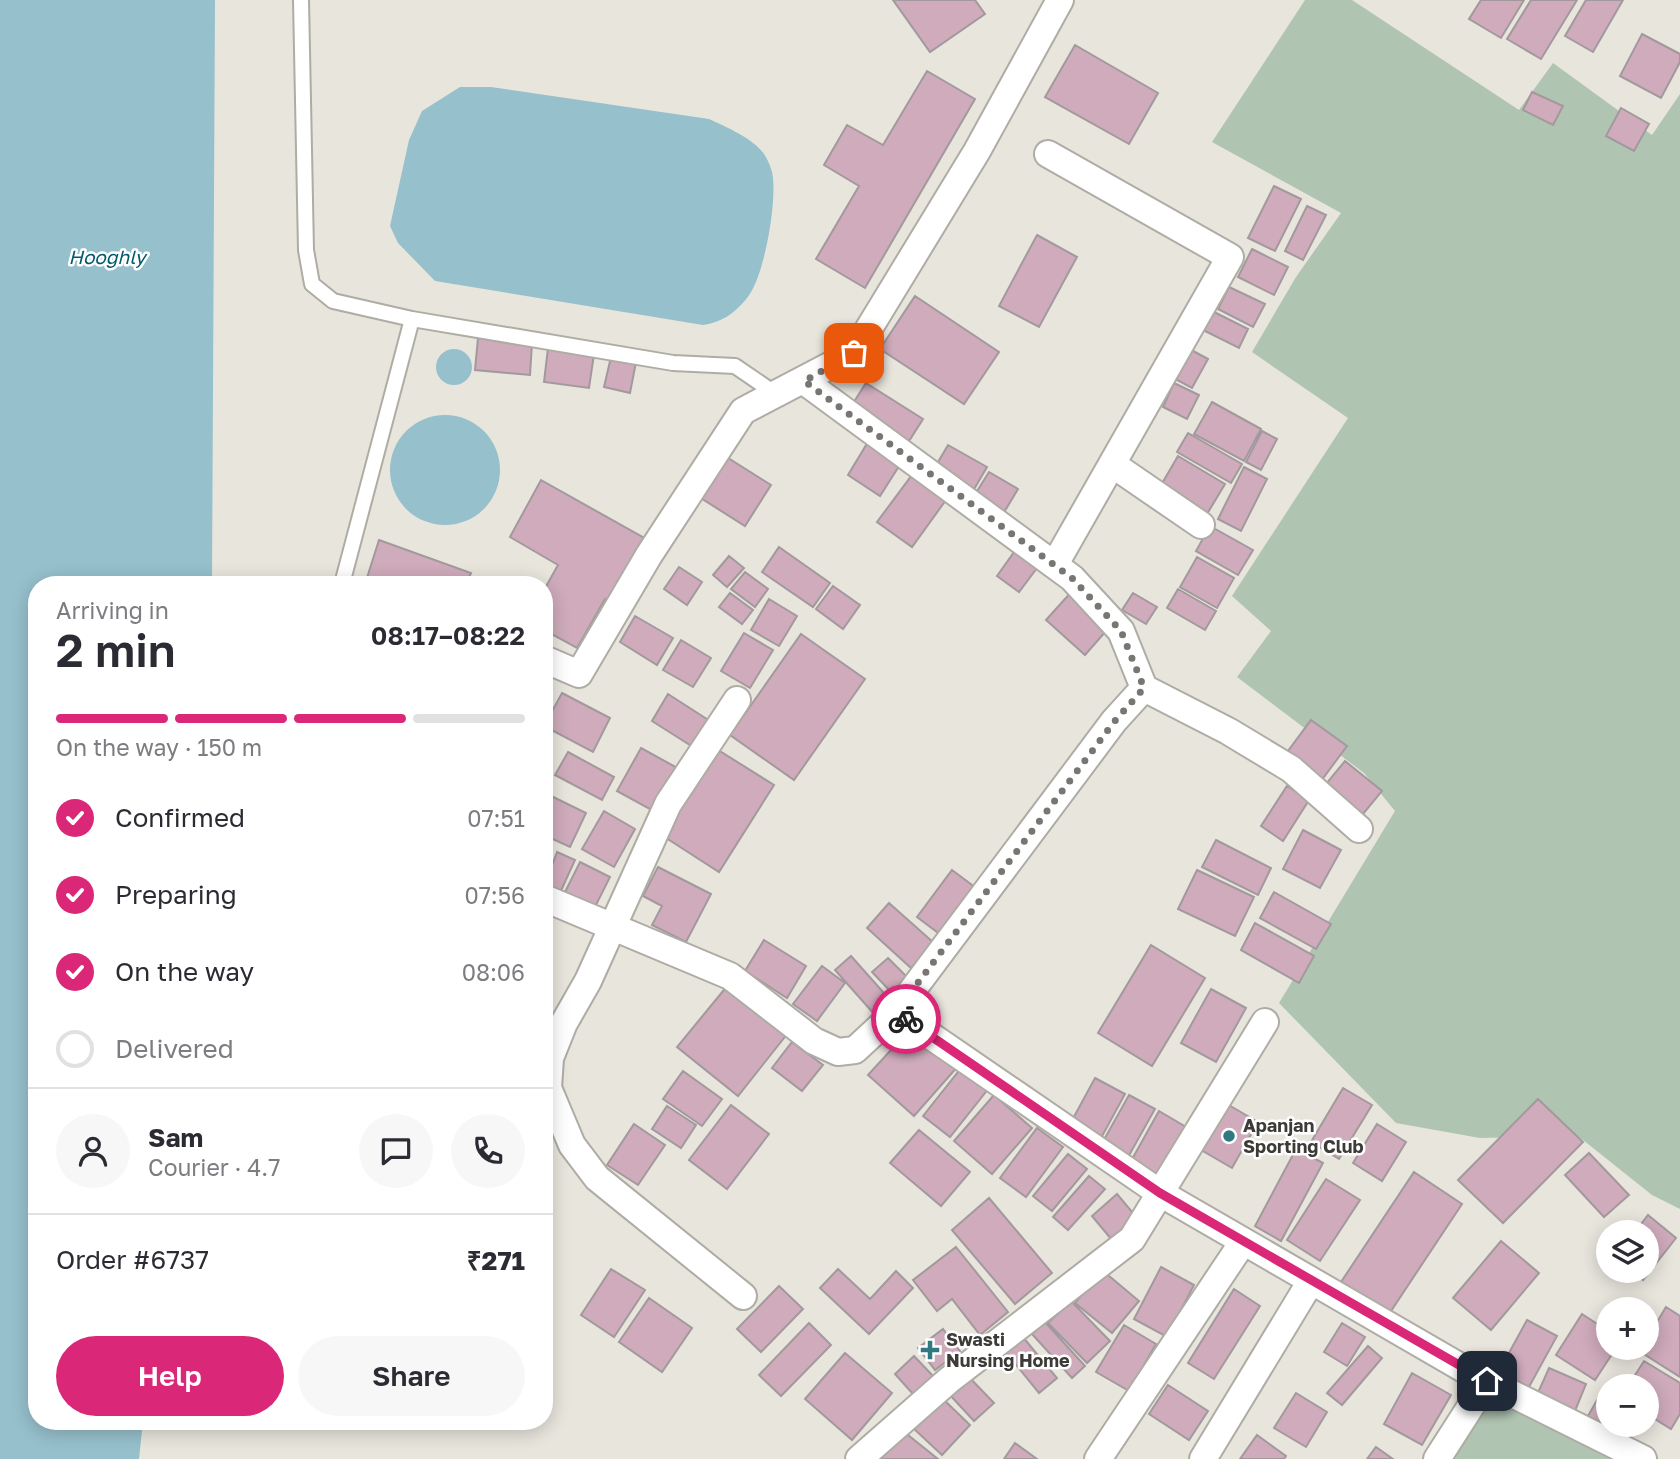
<!DOCTYPE html>
<html lang="en">
<head>
<meta charset="utf-8">
<style>
	body { margin:0; font-family:"Golos Text",sans-serif; background:#f7f7f7; color:#2b2b33; height:100vh; display:flex; flex-direction:column; font-size:26px; white-space:nowrap }
	* { box-sizing:border-box; margin:0 }
	p { font-size:23px; color:#7c7c81 }
	.icon { flex:none; width:38px; height:38px; fill:none; stroke:currentColor; stroke-width:2; stroke-linecap:round; stroke-linejoin:round }
	.map { position:relative; flex:1; overflow:hidden }
	.panel { position:absolute; left:28px; top:576px; width:525px; height:854px; display:flex; flex-direction:column; background:#fff; border-radius:28px; box-shadow:0 4px 18px #0003 }
	.panel>* { flex:none }
	.tools { position:absolute; left:1596px; top:1220px; display:grid; gap:14px }
	.tools a { display:grid; place-items:center; width:63px; height:63px; border-radius:50%; background:#fff; box-shadow:0 4px 18px #0003; font-size:35px }
	.pin { position:absolute; display:grid; place-items:center; width:60px; height:60px; color:#fff; margin:-30px; border-radius:14px; box-shadow:0 4px 10px #0006 }
	.courier { position:absolute; display:grid; place-items:center; width:70px; height:70px; margin:-35px; border:5px solid #db2777; border-radius:50%; background:#fff; color:#222; box-shadow:0 2px 9px #0007 }
	.headline em { font-style:normal; font-weight:600 }
	.headline div { display:flex; flex-direction:column-reverse }
	.headline { display:flex; align-items:center; justify-content:space-between; height:119px; padding:0 28px }
	h1 { font-size:46px; font-weight:600; line-height:52px }
	.bar { display:grid; grid-template-columns:repeat(4,1fr); gap:10px 7px; align-content:center; height:84px; padding:0 28px }
	.bar i { height:9px; border-radius:5px; background:#e1e1e2 }
	.bar .current { background:#db2777 }
	.bar p { grid-column:span 4 }
	.line { display:flex; align-items:center; gap:18px; padding:0 28px; border-top:2px solid #e1e1e2 }
	.line div { flex:1 }
	.round { display:grid; place-items:center; flex:none; width:74px; height:74px; border-radius:37px; background:#f7f7f7 }
	ol { padding:0 28px; list-style:none }
	li { display:flex; align-items:center; gap:21px; height:77px }
	li p { margin-inline-start:auto }
	li .icon { padding:7px; border-radius:50%; background:#db2777; color:#fff; stroke-width:4 }
	li:last-child { color:#7c7c81 }
	li i { width:38px; height:38px; border:4px solid #e1e1e2; border-radius:50% }
	.cta { display:flex; gap:14px; margin-top:auto; padding:14px 28px }
	.cta a { flex:1; height:80px; border-radius:42px; background:#db2777; color:#fff; font-size:28px; font-weight:600; line-height:80px; text-align:center }
	.cta a+a { background:#f7f7f7; color:#2b2b33 }
	.map>svg:first-child { display:block }
</style>
</head>
<body>
<div class="map">
<svg width="1680" height="1459" viewBox="0 0 1680 1459">
	<rect width="100%" height="100%" fill="#e8e5dd"/>
	<path fill="#afc4b1" d="M1305,0H1352L1519,110L1553,63L1652,135L1680,94V1209L1652,1195L1578,1136L1480,1138L1396,1123L1279,1003L1395,811L1364,773L1237,677L1271,631L1232,596L1348,418L1252,352L1296,277L1341,213L1212,142Z
		M1483,1380L1643,1459H1437Z"/>
	<path fill="#96c0cc" d="M0,0H215L212,584H37V1421H143L139,1459H0Z
		M460,87H491L709,119C726,127 753,138 764,154C768,160 773,171 773,179C776,206 764,278 747,298C734,314 722,322 703,325L435,281L398,243L390,226L409,140L422,111Z
		M436 367a18 18 0 1 1 36 0a18 18 0 1 1-36 0Z
		M390 470a55 55 0 1 1 110 0a55 55 0 1 1-110 0Z"/>
	<path fill="#cfabbb" stroke="#a2999d" stroke-width="2" d="M893,0H975L985,14L930,52Z
		M1481,0H1524L1501,38L1469,19Z
		M1531,0H1577L1541,59L1507,39Z
		M1586,0H1623L1593,52L1565,36Z
		M1642,34L1680,54V62L1661,98L1620,76Z
		M1075,45L1158,93L1129,144L1045,97Z
		M927,71L975,99L865,288L816,259L859,186L824,165L847,125L883,145Z
		M1532,92L1563,106L1553,125L1523,110Z
		M1621,108L1649,124L1634,151L1606,136Z
		M1274,186L1301,199L1275,251L1248,238Z
		M1307,206L1326,215L1303,260L1285,251Z
		M1037,235L1077,257L1039,327L999,306Z
		M1252,249L1288,267L1274,295L1238,277Z
		M1229,287L1265,304L1253,327L1218,309Z
		M915,296L999,352L964,404L880,349Z
		M1212,311L1248,329L1239,348L1203,330Z
		M478,338L532,343L530,375L475,370Z
		M1182,345L1208,359L1192,388L1166,374Z
		M548,348L594,354L589,388L544,382Z
		M611,357L636,362L630,393L604,387Z
		M866,383L923,419L909,441L852,405Z
		M1174,383L1199,395L1187,419L1163,407Z
		M1212,402L1261,429L1244,461L1194,434Z
		M1262,431L1277,439L1261,470L1246,462Z
		M1188,433L1242,464L1231,483L1177,452Z
		M868,442L901,463L880,496L848,475Z
		M948,445L987,467L973,491L934,469Z
		M725,456L771,485L745,526L699,497Z
		M1178,456L1225,484L1207,514L1160,487Z
		M1244,467L1267,479L1241,531L1218,519Z
		M989,472L1018,489L1003,514L974,496Z
		M912,475L946,500L912,547L877,522Z
		M541,480L646,539L611,603L605,599L577,648L544,630V590L558,565L510,537Z
		M1210,526L1253,550L1238,575L1196,551Z
		M379,540L471,573L466,584H365Z
		M779,547L830,583L813,607L762,572Z
		M1017,548L1040,564L1019,592L997,576Z
		M729,556L744,568L727,587L713,575Z
		M1197,557L1234,578L1217,608L1180,587Z
		M679,567L702,582L687,605L664,589Z
		M745,572L768,589L755,607L731,589Z
		M833,586L860,605L843,629L816,609Z
		M1074,589L1113,623L1085,655L1046,620Z
		M1178,589L1216,611L1205,630L1167,608Z
		M730,593L753,610L742,624L719,607Z
		M1133,593L1157,607L1146,624L1122,610Z
		M769,599L797,616L779,646L751,630Z
		M635,616L673,638L657,665L620,642Z
		M744,633L773,650L750,688L721,671Z
		M801,634L865,679L794,780L730,735Z
		M681,640L711,658L693,687L663,670Z
		M562,693L610,718L593,752L544,726Z
		M668,694L713,723L696,749L652,721Z
		M1311,720L1347,746L1318,785L1282,759Z
		M641,748L681,770L657,813L617,791Z
		M715,748L774,785L719,872L660,834Z
		M568,752L614,777L602,800L555,775Z
		M1345,761L1382,791L1358,820L1321,790Z
		M1287,786L1309,800L1283,841L1261,826Z
		M545,793L586,813L570,847L544,835Z
		M604,811L635,829L614,867L582,849Z
		M1303,830L1341,850L1320,888L1283,869Z
		M1216,840L1271,868L1258,895L1202,867Z
		M557,852L575,860L559,895L544,887Z
		M544,857L551,860L544,873Z
		M580,862L610,877L594,909L564,894Z
		M658,867L711,894L686,942L652,925L662,906L643,896Z
		M952,870L976,888L941,935L917,917Z
		M1197,870L1254,897L1235,936L1178,909Z
		M1274,892L1331,924L1316,949L1260,918Z
		M889,903L934,943L911,968L867,928Z
		M1255,923L1314,956L1299,983L1241,950Z
		M764,940L806,966L787,998L745,971Z
		M1151,945L1205,978L1152,1066L1098,1033Z
		M851,956L891,1001L875,1015L835,970Z
		M888,958L909,979L893,994L872,972Z
		M822,966L845,983L817,1021L793,1004Z
		M728,985L788,1033L738,1096L677,1047Z
		M1211,989L1246,1008L1216,1062L1181,1043Z
		M913,1026L959,1065L914,1116L868,1075Z
		M792,1042L823,1065L802,1091L772,1068Z
		M962,1067L989,1088L950,1137L923,1116Z
		M683,1071L722,1099L702,1126L663,1099Z
		M1095,1078L1125,1094L1100,1140L1070,1124Z
		M1343,1088L1372,1105L1339,1159L1311,1142Z
		M994,1095L1032,1128L992,1174L954,1141Z
		M1129,1095L1155,1109L1127,1159L1101,1145Z
		M1538,1099L1583,1142L1503,1223L1458,1180Z
		M1227,1104L1258,1122L1232,1168L1201,1150Z
		M731,1105L769,1134L727,1189L689,1160Z
		M667,1106L696,1125L681,1148L652,1129Z
		M1159,1111L1193,1131L1165,1180L1131,1161Z
		M634,1124L665,1145L638,1185L607,1165Z
		M1377,1124L1406,1142L1382,1181L1353,1163Z
		M1037,1128L1063,1147L1026,1197L1000,1178Z
		M919,1130L970,1172L941,1206L890,1163Z
		M544,1134L552,1140L544,1150Z
		M1296,1149L1323,1163L1281,1241L1255,1226Z
		M1589,1153L1629,1195L1604,1217L1565,1175Z
		M1068,1154L1087,1169L1052,1211L1033,1196Z
		M1414,1172L1462,1204L1389,1314L1341,1282Z
		M1089,1176L1105,1189L1068,1230L1053,1217Z
		M1326,1179L1360,1200L1320,1261L1287,1240Z
		M1117,1194L1138,1219L1112,1240L1092,1216Z
		M989,1198L1052,1273L1015,1304L952,1230Z
		M1648,1215L1676,1238L1643,1280L1631,1270H1647V1232H1635Z
		M1501,1241L1539,1273L1491,1330L1453,1298Z
		M956,1247L1008,1312L980,1335L952,1299L937,1311L913,1280Z
		M1161,1267L1194,1285L1167,1337L1134,1319Z
		M611,1269L645,1290L614,1337L581,1315Z
		M838,1269L870,1299L896,1271L913,1288L869,1334L820,1288Z
		M1102,1270L1139,1301L1112,1333L1075,1303Z
		M779,1286L803,1309L761,1352L737,1329Z
		M1234,1289L1260,1306L1214,1379L1188,1363Z
		M649,1298L692,1328L662,1372L619,1342Z
		M1071,1301L1110,1341L1087,1363L1048,1323Z
		M1666,1307L1680,1316V1377L1639,1351L1647,1348V1339Z
		M1582,1314L1608,1331V1348H1616L1595,1380L1556,1355Z
		M1527,1320L1557,1336L1529,1387L1499,1371Z
		M1045,1322L1085,1366L1072,1378L1032,1334Z
		M809,1323L831,1345L781,1396L759,1375Z
		M1342,1323L1365,1337L1347,1366L1324,1352Z
		M1124,1325L1156,1344L1129,1391L1096,1372Z
		M943,1329L960,1351L935,1370L918,1348Z
		M1022,1336L1057,1378L1039,1393L1004,1350Z
		M1368,1346L1382,1358L1342,1405L1327,1393Z
		M845,1353L892,1393L852,1440L805,1399Z
		M914,1356L933,1376L913,1394L895,1374Z
		M1644,1361L1680,1383V1414L1671,1429L1647,1414V1386H1628Z
		M1549,1368L1586,1384L1575,1411L1537,1395Z
		M1412,1373L1451,1395L1422,1445L1384,1424Z
		M967,1375L994,1403L974,1421L948,1393Z
		M1168,1385L1208,1411L1189,1440L1149,1414Z
		M1296,1393L1327,1412L1306,1447L1274,1428Z
		M1601,1393L1608,1397V1424H1615L1608,1436L1584,1423Z
		M942,1398L970,1425L942,1455L913,1428Z
		M903,1431L938,1459H880Z
		M1257,1435L1286,1456L1284,1459H1240Z
		M1015,1443L1037,1459H1004Z
		M1376,1447L1393,1459H1367Z"/>
	<g fill="none" stroke-linecap="round" stroke-linejoin="round">
		<g stroke="#aeaca4" stroke-width="18">
			<path id="lane" d="M301,0L306,250L312,284L333,301L412,319L673,363L735,366L776,394
				M342,584L412,319"/>
		</g>
		<g stroke="#aeaca4" stroke-width="30">
			<path id="street" d="M1048,154L1230,257L1055,564
				M804,381L1072,578L1121,631L1144,688L1114,721L896,1012
				M1112,464L1201,525
				M544,659L579,674L649,555L743,411L854,353L977,151L1060,0
				M1144,688L1228,731L1291,769L1359,829
				M737,700L668,804L588,981L564,1023L550,1058L548,1088L572,1145L597,1178L743,1296
				M544,898L730,976L814,1041L838,1052L855,1050L896,1012L1160,1193L1476,1376L1643,1459
				M859,1459L949,1380L1132,1239L1265,1022
				M1098,1459L1243,1242
				M1203,1459L1311,1281
				M1437,1459L1487,1381"/>
		</g>
		<use href="#lane" stroke="#fff" stroke-width="14"/>
		<use href="#street" stroke="#fff" stroke-width="26"/>
	</g>
	<g fill="none" stroke-linecap="round" stroke-linejoin="round">
		<path stroke="#787672" stroke-width="7" stroke-dasharray="0 12.6" d="M854,353L804,381L1072,578L1121,631L1144,688L1114,722L896,1012L906,1019"/>
		<path stroke="#db2777" stroke-width="9" d="M906,1019L1160,1193L1487,1381"/>
	</g>
	<g fill="#317981" stroke="#fff" stroke-width="2.5">
		<circle cx="1229" cy="1136" r="7"/>
		<path d="M926.5 1339.5h7v7h7v7h-7v7h-7v-7h-7v-7h7z"/>
	</g>
	<g text-anchor="middle" stroke-width="5" stroke-linejoin="round" paint-order="stroke">
		<g font-size="18" font-weight="bold" fill="#3c3b38" stroke="#fff" text-anchor="start">
			<text x="1243" y="1132">Apanjan<tspan x="1243" dy="21">Sporting Club</tspan></text>
			<text x="946" y="1346">Swasti<tspan x="946" dy="21">Nursing Home</tspan></text>
		</g>
		<g font-size="19" font-style="italic" fill="#015a6d" stroke="#fff">
			<text x="107" y="264">Hooghly</text>
		</g>
	</g>
</svg>
<div class="tools">
<a><svg class="icon" aria-label="layers" viewBox="0 0 24 24"><path d="M12 4l9 5-9 5-9-5zM3 14l9 5 9-5"/></svg></a>
<a>+</a>
<a>−</a>
</div>
<div class="pin" style="left:854px;top:353px;background:#ea580c"><svg class="icon" aria-label="bag" viewBox="0 0 24 24"><path d="M5 8h14l-1 12H6zM9 8a3 3 0 0 1 6 0"/></svg></div>
<div class="pin" style="left:1487px;top:1381px;background:#1f2937"><svg class="icon" aria-label="home" viewBox="0 0 24 24"><path d="M3 11l9-7 9 7M6 9v11h12V9"/></svg></div>
<div class="courier" style="left:906px;top:1019px"><svg class="icon" aria-label="bike" viewBox="0 0 24 24"><circle cx="6" cy="16" r="4"/><circle cx="18" cy="16" r="4"/><path d="M6 16l4-8h5l3 8M10 8l3 8H6M13 5h3"/></svg></div>
<section class="panel">
<div class="headline"><div><h1>2 min</h1><p>Arriving in</p></div><em>08:17–08:22</em></div>
<div class="bar"><i class="current"></i><i class="current"></i><i class="current"></i><i></i><p>On the way · 150 m</p></div>
<ol>
<li><svg class="icon" aria-label="check" viewBox="0 0 24 24"><path d="M5 12l5 5 9-10"/></svg>Confirmed<p>07:51</p></li>
<li><svg class="icon" aria-label="check" viewBox="0 0 24 24"><path d="M5 12l5 5 9-10"/></svg>Preparing<p>07:56</p></li>
<li><svg class="icon" aria-label="check" viewBox="0 0 24 24"><path d="M5 12l5 5 9-10"/></svg>On the way<p>08:06</p></li>
<li><i></i>Delivered</li>
</ol>
<div class="line" style="height:126px"><a class="round"><svg class="icon" aria-label="person" viewBox="0 0 24 24"><circle cx="12" cy="8" r="4"/><path d="M4 21q1-7 8-7t8 7"/></svg></a><div><b>Sam</b><p>Courier · 4.7</p></div><a class="round"><svg class="icon" aria-label="chat" viewBox="0 0 24 24"><path d="M4 5h16v11H9l-5 4z"/></svg></a><a class="round"><svg class="icon" aria-label="phone" viewBox="0 0 24 24"><path d="M5 4h4l2 5-3 2q2 4 5 5l2-3 5 2v4C11 20 4 13 5 4z"/></svg></a></div>
<div class="line" style="height:91px"><div>Order #6737</div><b>₹271</b></div>
<div class="cta"><a>Help</a><a>Share</a></div>
</section>
</div>
</body>
</html>
